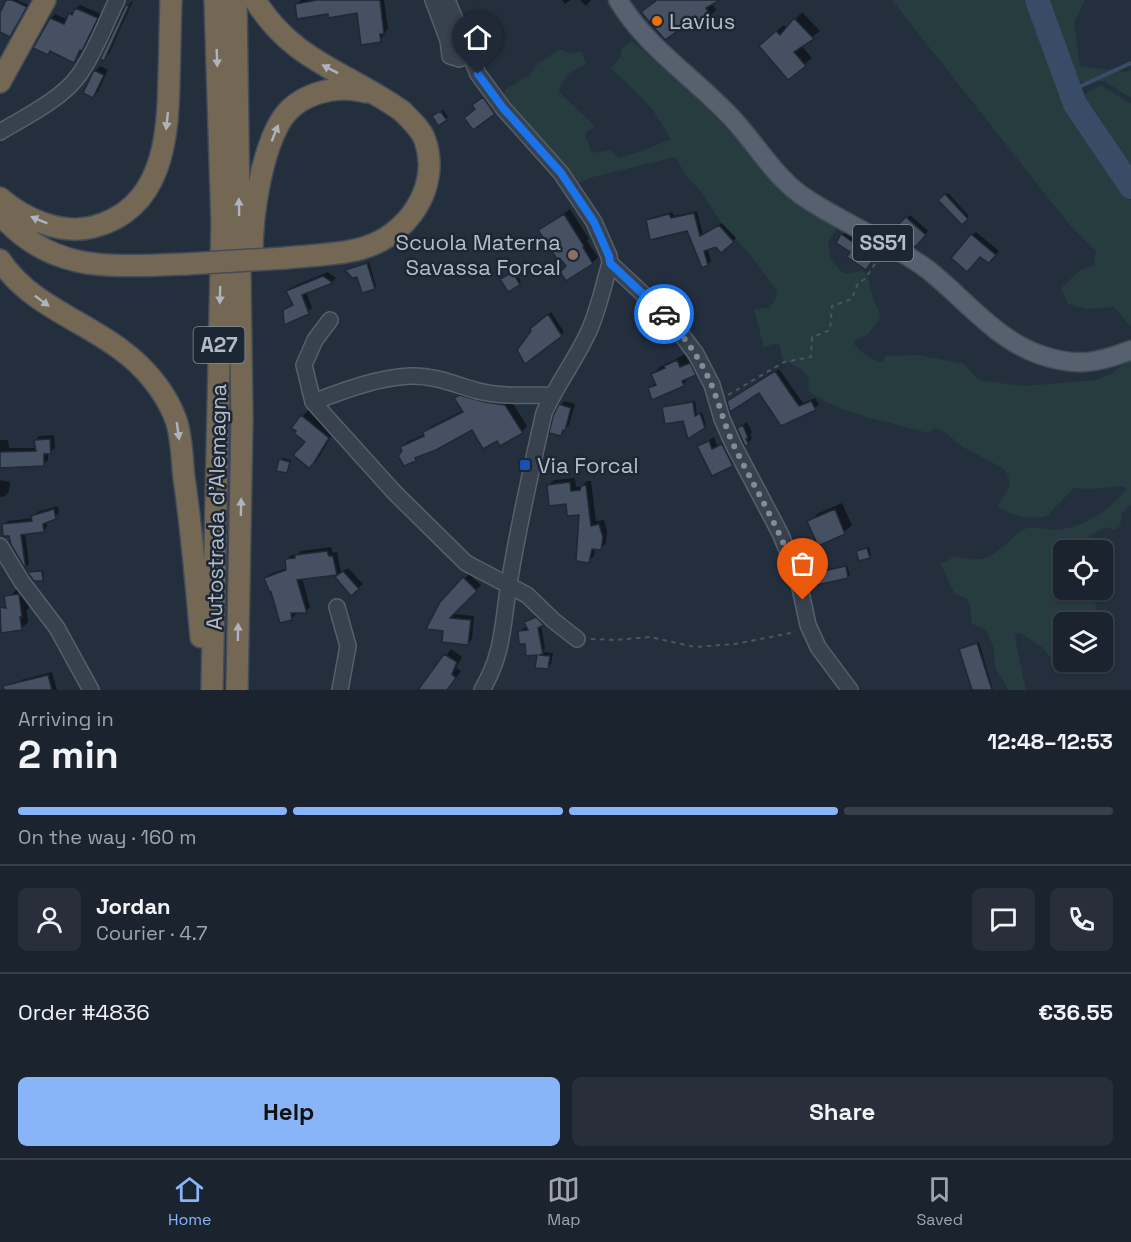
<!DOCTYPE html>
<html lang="en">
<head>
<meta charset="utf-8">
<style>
	body { margin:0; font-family:"Space Grotesk",sans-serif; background:#282f3a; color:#f1f3f6; height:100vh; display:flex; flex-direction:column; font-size:22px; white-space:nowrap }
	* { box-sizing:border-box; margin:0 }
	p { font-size:20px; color:#a0a4aa }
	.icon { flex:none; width:33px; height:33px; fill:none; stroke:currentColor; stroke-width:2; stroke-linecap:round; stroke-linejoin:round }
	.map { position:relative; height:690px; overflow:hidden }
	.details { display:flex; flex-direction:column; background:#1b232e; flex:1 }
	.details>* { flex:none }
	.controls { position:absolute; left:1053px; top:540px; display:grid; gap:12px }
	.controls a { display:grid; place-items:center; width:60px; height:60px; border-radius:9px; background:#1b232e; box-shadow:0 2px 4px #0004,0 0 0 2px #39404a; font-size:30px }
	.pin { position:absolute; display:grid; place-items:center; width:51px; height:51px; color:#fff; margin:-62px -26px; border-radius:50% 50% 50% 0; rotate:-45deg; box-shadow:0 0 6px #0007 }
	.pin .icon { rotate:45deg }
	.courier { position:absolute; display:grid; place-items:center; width:60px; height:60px; margin:-30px; border:4px solid #1a73e8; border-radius:50%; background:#fff; color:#222; box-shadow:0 2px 8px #0007 }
	.overview em { font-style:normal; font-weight:600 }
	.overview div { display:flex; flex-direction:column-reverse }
	.overview { display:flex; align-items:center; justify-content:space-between; height:102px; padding:0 18px }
	h1 { font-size:39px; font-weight:600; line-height:45px }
	.bar { display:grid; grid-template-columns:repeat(4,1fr); gap:9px 6px; align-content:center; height:72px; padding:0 18px }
	.bar i { height:8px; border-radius:4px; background:#39404a }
	.bar .on { background:#8ab4f8 }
	.bar p { grid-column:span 4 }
	.line { display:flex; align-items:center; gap:15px; padding:0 18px; border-top:2px solid #39404a }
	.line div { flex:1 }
	.round { display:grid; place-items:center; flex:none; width:63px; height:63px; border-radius:9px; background:#282f3a }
	.button { display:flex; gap:12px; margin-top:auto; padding:12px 18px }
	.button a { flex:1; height:69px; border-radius:9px; background:#8ab4f8; color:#111; font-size:24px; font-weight:600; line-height:69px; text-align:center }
	.button a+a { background:#282f3a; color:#f1f3f6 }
	.tabs { display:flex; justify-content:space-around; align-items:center; height:84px; border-top:2px solid #39404a; background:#1b232e; font-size:16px; color:#a0a4aa }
	.tabs a { display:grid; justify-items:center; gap:3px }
	.tabs .on { color:#8ab4f8 }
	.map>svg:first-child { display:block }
</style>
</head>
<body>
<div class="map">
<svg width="1131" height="690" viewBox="0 0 1131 690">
	<rect width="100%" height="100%" fill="#242f3e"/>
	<path fill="#263c3f" d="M892,0H1027L1072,115L1131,200V327L1114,307L1086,309L1068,304L1061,288L1080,270L1094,265L1096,251L1068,223Z
		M1043,0H1085L1074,23L1080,66L1126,72L1131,70V98L1104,81L1074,82Z
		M632,41L699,99L795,202L804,209L837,228L828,243L831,260L844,274L861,271L867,274L873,298L881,317L868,334L855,341L854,344C861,353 871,360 882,362L886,356L917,355L960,363L965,365L975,377L983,381L1024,386L1096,380L1111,374L1131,358V504L1122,513L1120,526L1115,530L1105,527L1093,534L1073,550H1064L1063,558L1059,565L1064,590C1074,590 1085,599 1095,603L1097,607L1082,622H1064V662H1075L1072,667L1063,671L1059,669L1043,648L1020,633L1016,634L1015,638L1026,690H1009L996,669L993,646L987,632L982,628L972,624L970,605L967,599L954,593L941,564L954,557C982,562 986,561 1008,542C1013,539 1017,533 1022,530C1032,525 1044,530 1054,530C1082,529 1108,511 1126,490L1124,486L1089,489L1074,488L1047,516C1028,521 1014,515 997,507L1010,486L1008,475L1004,469L963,447L946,433L934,428L928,433C890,422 839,414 807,390C815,371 794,367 782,358L780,345L772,344L764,348L754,309L769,308L776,299L777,293L773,285L745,249L722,224L698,188L689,180L675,157L589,178L575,185L548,145L502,98L506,89L530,75L537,65L559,49L572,54L582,51L586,64L568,74L559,89L560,93L593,124L594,127L587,131L585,135L592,153L610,150L618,158L642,151L671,139L652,109L627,83L611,69L620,57L622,48Z
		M1101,85L1131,104V169L1083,95Z"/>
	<path fill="#0007" d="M8,0H17L28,5L12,33L0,31V17Z
		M301,0H384L388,28L380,41L358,11L329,12L297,4Z
		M562,0H571L565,4Z
		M580,0H591L586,6Z
		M657,0H717L712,3L716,10L710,16L687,22Z
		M132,1H133L109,54L104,59L127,6Z
		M80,5L101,14L86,45L74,61L51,19L55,14L68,20L70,14Z
		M802,12L820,31L801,45L812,58L788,78L768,39L784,25L787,29Z
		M100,66L108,70L98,92L93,96L95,71Z
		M488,93L499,108L473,128L479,100Z
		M443,110L448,117L446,119L435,115Z
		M948,193L969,216L962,223L940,200Z
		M570,209L589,239L587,241L598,257L592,263L567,266L540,230Z
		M697,211L703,235L722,223L736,238L733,241L707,248L711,261L708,264L688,229L648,221L651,218L672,212L674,216Z
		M910,215L928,231L915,245L896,229Z
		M847,231L865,243L868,240L882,247L866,268L852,252L842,235Z
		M976,232L999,251L993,258L972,235Z
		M369,262L376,286L374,288L358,275L347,270Z
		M515,271L521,282L508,290L504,278Z
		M328,272L336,278L332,282L306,292L312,308L309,311L300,288L298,289L307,313L285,310L294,304L288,291L292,287Z
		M551,312L564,332L561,335L532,330Z
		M685,354L688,361L697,357L702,367L690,376L683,385L649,389L656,382L653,374L660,367Z
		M779,369L803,403L815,398L819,405L781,424L760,391L732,398Z
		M461,393L511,400L527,426L522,432L497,439L473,428L420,455L415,459L404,451L402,447L407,442L425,434L430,427L464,410L456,398Z
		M565,401L575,404L569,425L560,434V405Z
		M695,401L697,415L702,412L706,425L704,427L663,408L665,406Z
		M309,409L334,431L320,456L312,463L307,442L293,428Z
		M747,422L752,432L750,434L752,438L748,443L738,428Z
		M54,435L55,448L48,453V460L44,464L0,466V440H8L9,448H37L35,441L39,436Z
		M714,437L717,446L728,440L737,460L732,464L713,474L699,447Z
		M283,458L291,460L287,472L281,460Z
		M575,478L576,487L582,486L587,481H591L596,521L604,520L607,531L606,543L601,548L595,547L594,556L588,561L580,513L548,486L554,480Z
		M0,480L10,482L9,492L5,496L0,497Z
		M842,503L852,525L844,532L819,544L809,522L817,514Z
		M58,506L59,513L47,521V527L43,531L25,533L29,564L26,567L12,544L11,534L4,525L8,521L33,518L37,512Z
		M331,547L333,553L337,552L341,572L348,568L363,584L351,594L340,573L302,578L310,607L306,612H296V614L292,618L265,578L270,574L287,568L286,560L291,555L298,554L301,551Z
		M869,547L871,555L869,557L858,552Z
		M847,565L850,575L848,577L816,574Z
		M43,570L44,577L42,579L29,572Z
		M469,574L481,585L453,614L474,616L472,639L468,643L444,629L441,603Z
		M26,587L29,608L27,610L28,622L21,629L10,596L17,589Z
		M540,614L546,621L541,625L545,649L542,652L553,653L551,664L548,668L537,666L538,653L526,642L519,632L523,628H528L526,622L530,619Z
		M979,642L993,690H974L961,649Z
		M451,649L462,657L456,668L461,671L447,690H420Z
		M52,672L57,690H19L17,684L21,680Z"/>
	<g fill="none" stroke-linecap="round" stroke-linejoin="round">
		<path stroke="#394c67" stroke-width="4" d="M1070,91L1131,63"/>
		<path stroke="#394c67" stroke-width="24" d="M1037,0L1075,104L1131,187"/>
	</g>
	<path fill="#455162" stroke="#1f2835" stroke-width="1.5" d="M6,0H12L27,7L10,37L0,32V13Z
		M317,0H380L384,34H380L381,42L361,45L357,13L328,18V14L297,19L295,4Z
		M657,0H720L706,8L711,17L690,29L687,24L665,40L641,12Z
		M126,5L129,6L104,61L100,59Z
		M75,8L98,18L82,51L80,50L74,63L50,51L48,55L33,48L50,18L64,24L69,13L72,15Z
		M794,18L814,39L794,52L806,66L788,80L759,46L776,31L780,35Z
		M94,70L104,75L93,98L83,93Z
		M483,97L495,114L473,130L464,118L475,109L472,105Z
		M440,111L447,120L438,126L432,116Z
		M945,194L968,219L962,225L938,200Z
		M694,213L700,236L719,225L734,242L721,253L716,247L704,251L708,265L702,268L687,231L650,240L646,220L669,214L671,218Z
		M564,214L584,246L583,247L593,264L566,281L560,272L566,266L562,261L559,262L538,230Z
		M906,217L926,235L915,247L896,236L899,232L894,229Z
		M841,234L860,247L862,243L879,252L866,270L847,257L850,252L836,243Z
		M971,234L996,255L989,263L980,257L967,272L951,258Z
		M367,263L375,289L362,293L357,277L352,278L345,270Z
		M513,272L520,285L508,292L500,279Z
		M323,276L333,283L302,295L309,314L284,325L283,310L293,305L286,291Z
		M548,314L562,336L525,364L517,350L531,331L530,329Z
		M677,360L680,367L690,363L696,375L682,381L684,386L652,400L648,388L656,385L651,374L665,368L664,366Z
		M775,371L799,406L811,401L816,410L781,426L759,393L730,412L727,401Z
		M459,395L485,402L505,405L523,433L500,446L497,441L483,449L472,430L436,450L415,458L416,461L404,466L398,456L402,451L400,447L424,436L423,432L463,412L454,398Z
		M693,402L695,416L700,413L705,428L688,439L683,421L665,424L662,407Z
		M559,404L571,408L565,431L563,430L561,436L549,433L553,416Z
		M301,415L329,438L313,464L309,468L293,455L305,442L294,433L296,431L291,428Z
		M743,425L748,438L746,439L749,444L745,446L737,428Z
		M50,439L51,454H44V466L0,468V452L36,451L34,440Z
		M709,441L712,449L722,444L733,466L712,476L697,446Z
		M279,459L290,462L287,473L276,471Z
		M570,482L571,491L580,490L581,486L586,485L591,526L599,524L603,537L601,550L592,549L589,563L576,561L579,515L567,516L566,504L549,506L547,485Z
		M54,509L56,519L43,524L44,532L21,535L26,570L11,545L9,536H3L2,524L32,521L31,516Z
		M835,509L845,534L818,546L807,521Z
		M867,548L870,558L859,561L856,551Z
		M327,551L329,556H333L337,575L297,580L307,613H291L292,620L280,623L271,592L270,593L264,578L286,570L285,559L295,558V555Z
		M846,566L848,578L817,585L814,573Z
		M42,571L43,581H34L27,572Z
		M343,571L359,589L351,596L335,577Z
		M463,577L477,591L450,618L471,620L468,645L442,642L443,631L426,629L440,602Z
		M19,594L22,617H20L22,630L1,633L0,607L6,608L4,596Z
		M536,617L544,625L538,628L543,654L539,655L550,656L548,669L535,668L537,655L526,656L525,644H519L518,631L528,630L524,622Z
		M977,643L992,690H972L959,649Z
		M444,654L457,662L452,674L456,678L447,690H418Z
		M48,675L52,690H4L3,686Z"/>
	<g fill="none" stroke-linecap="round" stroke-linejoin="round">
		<g stroke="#565f6c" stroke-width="18">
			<path id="minor" d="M433,0L448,40L450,56L459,59L469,54
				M447,0L478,74L503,108L561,173L594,222L609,256L610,263C603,287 598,313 587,335C574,362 556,386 544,413C531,470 518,527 509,584C502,626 504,652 482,690
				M0,132C25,117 62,99 79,75C95,53 105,24 117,0
				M610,263L656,306L678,330L696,354L712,385L722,419L734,446L780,533L797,574L808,625L818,647L850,690
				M330,320L315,340L304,365L313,402L394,492L466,563L527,595L554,621L577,639
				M313,402C343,391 378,377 411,376C434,375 456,385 478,391C502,397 528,395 552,395
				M0,546L22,582L57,628L91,690
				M337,607L348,646L340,690"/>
		</g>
		<g stroke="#414a57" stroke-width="21">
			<path id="major" d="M618,0C646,47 691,75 728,114C754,140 771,173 801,195C841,223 888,240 927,269C963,297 994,338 1038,354C1074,367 1096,364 1131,350"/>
		</g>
		<g stroke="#434c59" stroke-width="24">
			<path id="highway" d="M236,0L242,419L237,690
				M255,0C292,61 347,72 402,111C410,119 421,129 425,140C441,187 408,235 363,248C342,255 309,255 286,258
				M0,82L45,0
				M0,198C24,219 61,235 93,227C163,209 168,138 169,78C170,52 170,26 171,0
				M0,214C53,275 114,266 186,264
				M252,253C252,215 261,155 280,122C297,93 336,84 366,92
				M0,260C29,304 80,319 120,349C144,366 166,392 176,420C182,437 182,460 184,478C192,531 196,584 201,637
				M212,690L222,223L215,0"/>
		</g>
		<path stroke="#44595c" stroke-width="2" stroke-dasharray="4.5 4.5" stroke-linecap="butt" d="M728,395L784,362L811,357L812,337L830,330L832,306L852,299L858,283L865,279L880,256
			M591,639L615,640L650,637L695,647L735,644L796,632"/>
		<use href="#minor" stroke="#38414e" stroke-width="15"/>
		<use href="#major" stroke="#56606e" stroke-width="18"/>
		<use href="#highway" stroke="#746855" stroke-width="21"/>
		<g stroke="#434c59" stroke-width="24" stroke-linecap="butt">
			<path id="highway-bridge" d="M186,264L286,258"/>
		</g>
		<use href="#highway-bridge" stroke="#746855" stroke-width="21"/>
	</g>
	<defs><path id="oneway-solid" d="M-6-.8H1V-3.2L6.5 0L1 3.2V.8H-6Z" transform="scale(1.5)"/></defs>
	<g fill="#aeb4bd">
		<use href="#oneway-solid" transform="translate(217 58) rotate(88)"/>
		<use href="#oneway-solid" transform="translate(330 69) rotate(-153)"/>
		<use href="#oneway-solid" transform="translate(167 121) rotate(96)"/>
		<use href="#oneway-solid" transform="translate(275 133) rotate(-68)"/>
		<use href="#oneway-solid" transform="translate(239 207) rotate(-91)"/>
		<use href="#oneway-solid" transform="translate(39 220) rotate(-158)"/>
		<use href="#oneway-solid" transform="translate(220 295) rotate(91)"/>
		<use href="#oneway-solid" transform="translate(42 301) rotate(37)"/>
		<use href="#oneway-solid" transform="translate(178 431) rotate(82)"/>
		<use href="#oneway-solid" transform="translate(241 507) rotate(-89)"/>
		<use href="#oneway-solid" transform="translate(238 632) rotate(-89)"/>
	</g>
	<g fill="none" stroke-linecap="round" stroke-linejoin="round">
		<path stroke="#828b98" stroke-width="6" stroke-dasharray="0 10.8" d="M664,314C683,335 701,359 712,386C720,406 725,427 734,446C759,497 790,544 803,600"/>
		<path stroke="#1a73e8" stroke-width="8" d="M478,74L503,108L561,173L594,222L609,256L610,263L664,314"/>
	</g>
	<circle fill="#e8710a" stroke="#1d2633" stroke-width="2" cx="657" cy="21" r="6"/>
	<circle fill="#8d6e63" stroke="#1d2633" stroke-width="2" cx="573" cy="255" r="6"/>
	<rect fill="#1a4fb4" stroke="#1d2633" stroke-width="2" x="519" y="459" width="12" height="12" rx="3"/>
	<g text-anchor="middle" stroke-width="5" stroke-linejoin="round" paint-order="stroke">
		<g fill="#1d2633" stroke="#878f9c" stroke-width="1.5">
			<rect x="853" y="225" width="60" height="36" rx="4.5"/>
			<rect x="193.5" y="327" width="51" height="36" rx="4.5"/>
		</g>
		<g font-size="21" font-weight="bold" fill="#b4bcc9">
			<text x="883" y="250">SS51</text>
			<text x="219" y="352">A27</text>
		</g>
		<g font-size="22" fill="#b4bcc9" stroke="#1d2633" text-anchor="start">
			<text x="669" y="29">Lavius</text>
			<text x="561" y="250" text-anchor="end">Scuola Materna<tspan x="561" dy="25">Savassa Forcal</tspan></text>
			<text x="537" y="473">Via Forcal</text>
		</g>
		<g font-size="22" fill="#b4bcc9" stroke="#1d2633">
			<text transform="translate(216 507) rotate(-89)" y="8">Autostrada d'Alemagna</text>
		</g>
	</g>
</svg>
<div class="controls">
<a><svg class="icon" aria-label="locate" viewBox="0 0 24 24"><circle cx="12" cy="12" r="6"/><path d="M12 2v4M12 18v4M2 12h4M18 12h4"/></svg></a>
<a><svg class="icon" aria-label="layers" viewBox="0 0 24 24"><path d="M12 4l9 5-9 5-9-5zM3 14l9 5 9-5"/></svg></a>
</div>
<div class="pin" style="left:803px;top:600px;background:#ea580c"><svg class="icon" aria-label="bag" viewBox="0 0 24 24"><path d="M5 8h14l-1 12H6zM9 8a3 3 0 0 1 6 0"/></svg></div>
<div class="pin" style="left:478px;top:74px;background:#1f2937"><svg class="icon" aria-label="home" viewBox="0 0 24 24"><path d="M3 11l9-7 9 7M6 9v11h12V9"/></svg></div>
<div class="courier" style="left:664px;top:314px"><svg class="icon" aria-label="car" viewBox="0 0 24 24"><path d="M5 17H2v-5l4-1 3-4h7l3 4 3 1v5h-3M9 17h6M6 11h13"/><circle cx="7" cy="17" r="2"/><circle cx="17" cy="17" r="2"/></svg></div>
</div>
<section class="details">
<div class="overview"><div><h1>2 min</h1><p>Arriving in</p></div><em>12:48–12:53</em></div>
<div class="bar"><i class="on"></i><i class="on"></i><i class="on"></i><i></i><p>On the way · 160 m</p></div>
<div class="line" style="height:108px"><a class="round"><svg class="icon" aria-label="person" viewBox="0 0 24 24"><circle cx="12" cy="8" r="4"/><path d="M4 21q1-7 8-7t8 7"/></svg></a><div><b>Jordan</b><p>Courier · 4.7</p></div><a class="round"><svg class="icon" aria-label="chat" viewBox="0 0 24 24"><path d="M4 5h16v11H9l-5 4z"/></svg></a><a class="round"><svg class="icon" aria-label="phone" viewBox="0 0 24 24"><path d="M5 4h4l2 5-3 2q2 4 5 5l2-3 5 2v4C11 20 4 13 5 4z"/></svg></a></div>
<div class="line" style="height:78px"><div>Order #4836</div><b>€36.55</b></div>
<div class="button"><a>Help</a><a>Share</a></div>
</section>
<nav class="tabs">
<a class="on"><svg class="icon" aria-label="home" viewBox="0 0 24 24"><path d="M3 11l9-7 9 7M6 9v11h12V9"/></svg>Home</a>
<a><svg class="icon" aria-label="map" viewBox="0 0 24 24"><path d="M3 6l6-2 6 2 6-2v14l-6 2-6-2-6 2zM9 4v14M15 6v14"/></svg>Map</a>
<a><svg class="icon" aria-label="saved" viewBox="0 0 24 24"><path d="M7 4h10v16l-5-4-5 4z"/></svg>Saved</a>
</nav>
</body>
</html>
